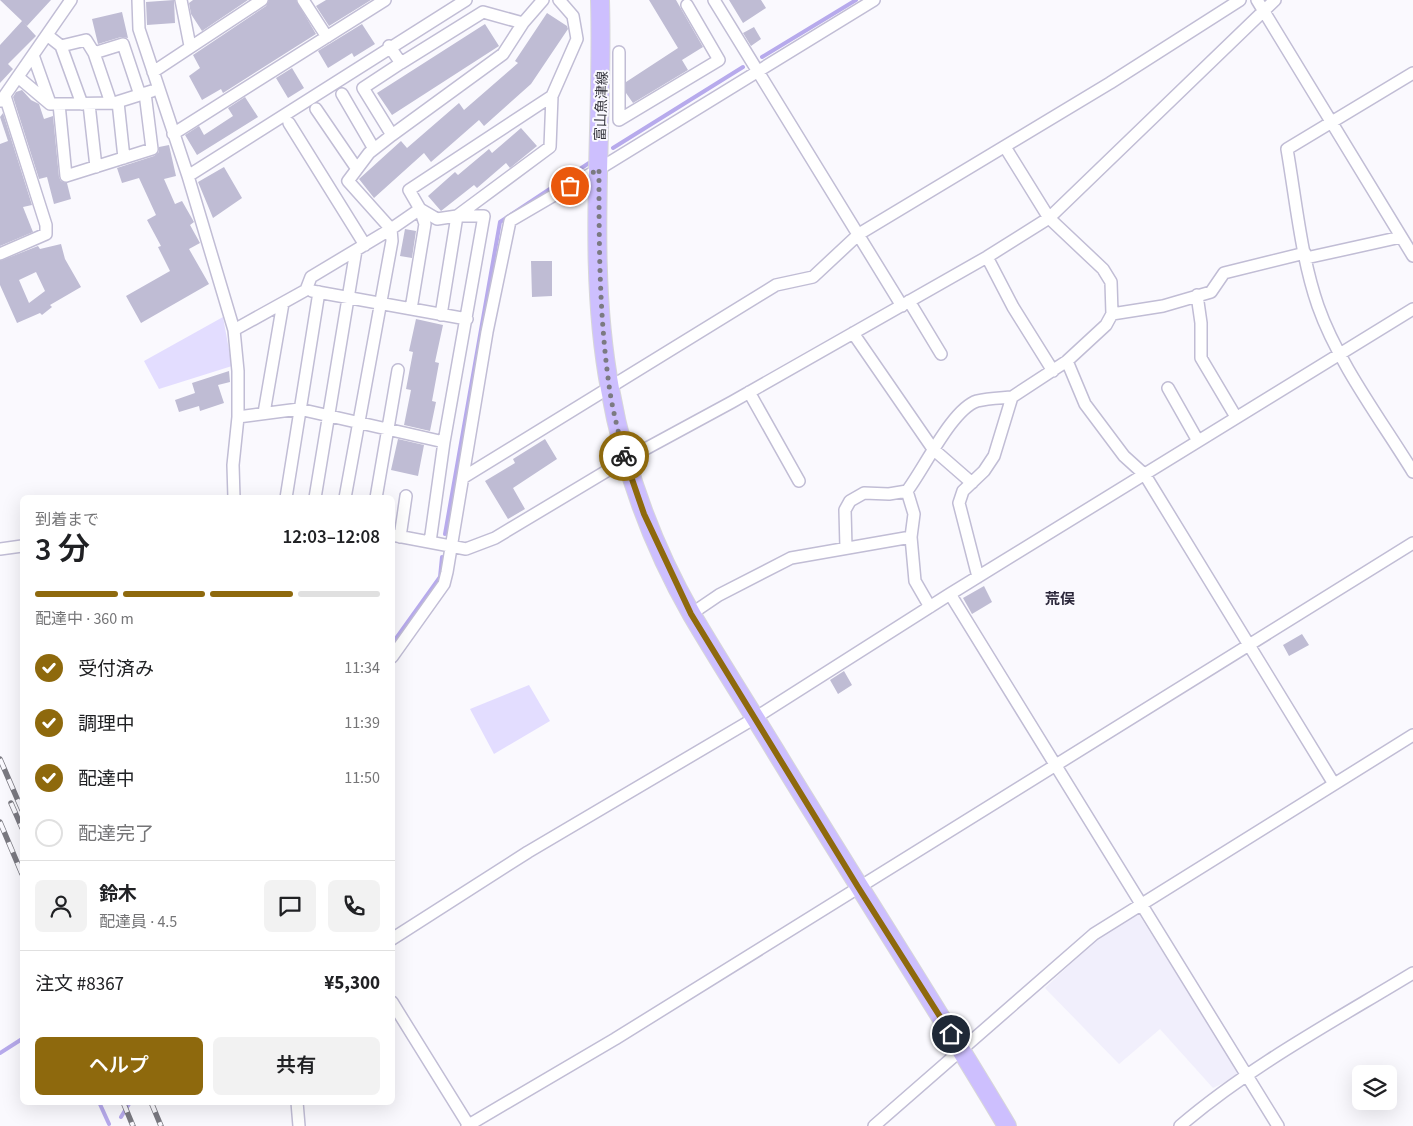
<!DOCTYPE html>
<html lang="ja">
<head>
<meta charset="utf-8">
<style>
	body { margin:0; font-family:"Source Sans 3","Noto Sans JP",sans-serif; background:#f2f2f2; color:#202124; height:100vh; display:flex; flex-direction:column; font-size:19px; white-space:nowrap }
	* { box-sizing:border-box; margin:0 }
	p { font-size:16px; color:#757577 }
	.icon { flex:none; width:28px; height:28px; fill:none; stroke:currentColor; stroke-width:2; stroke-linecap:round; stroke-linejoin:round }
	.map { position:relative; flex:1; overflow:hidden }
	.side { position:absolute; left:20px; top:495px; width:375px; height:610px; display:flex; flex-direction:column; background:#fff; border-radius:8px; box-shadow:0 5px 20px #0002 }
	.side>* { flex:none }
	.controls { position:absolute; left:1352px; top:1065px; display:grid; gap:10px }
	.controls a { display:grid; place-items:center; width:45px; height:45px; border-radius:8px; background:#fff; box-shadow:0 5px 20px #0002; font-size:25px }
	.pin { position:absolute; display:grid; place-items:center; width:42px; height:42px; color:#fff; margin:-21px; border:2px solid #fff; border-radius:50%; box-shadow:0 1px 5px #0007 }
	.courier { position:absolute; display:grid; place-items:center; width:50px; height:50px; margin:-25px; border:4px solid #8e690d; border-radius:50%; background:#fff; color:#222; box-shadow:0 1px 6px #0007 }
	.overview em { font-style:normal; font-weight:600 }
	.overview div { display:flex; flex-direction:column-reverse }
	.overview { display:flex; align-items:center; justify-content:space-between; height:85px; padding:0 15px }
	h1 { font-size:32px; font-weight:600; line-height:38px }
	.bar { display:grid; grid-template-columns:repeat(4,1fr); gap:8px 5px; align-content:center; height:60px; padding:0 15px }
	.bar i { height:6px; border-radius:4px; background:#e0e0e0 }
	.bar .on { background:#8e690d }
	.bar p { grid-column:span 4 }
	.line { display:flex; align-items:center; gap:12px; padding:0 15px; border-top:1px solid #e0e0e0 }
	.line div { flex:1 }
	.round { display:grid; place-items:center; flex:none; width:52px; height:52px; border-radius:8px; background:#f2f2f2 }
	ol { padding:0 15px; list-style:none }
	li { display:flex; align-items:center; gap:15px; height:55px }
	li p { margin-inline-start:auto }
	li .icon { padding:5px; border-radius:50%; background:#8e690d; color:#fff; stroke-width:4 }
	li:last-child { color:#757577 }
	li i { width:28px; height:28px; border:2px solid #e0e0e0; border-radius:50% }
	.action { display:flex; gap:10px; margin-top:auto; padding:10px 15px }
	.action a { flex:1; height:58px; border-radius:8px; background:#8e690d; color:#fff; font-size:20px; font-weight:600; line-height:58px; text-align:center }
	.action a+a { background:#f2f2f2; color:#202124 }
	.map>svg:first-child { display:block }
</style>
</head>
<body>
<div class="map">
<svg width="1413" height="1126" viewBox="0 0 1413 1126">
	<rect width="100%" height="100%" fill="#faf9fe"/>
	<path fill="#f1effc" d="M1138,913L1240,1075L1213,1088L1160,1029L1119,1064L1045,988L1098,938Z"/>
	<path fill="#e3ddff" d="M223,317L232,366L159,389L144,361Z
		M529,685L550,721L494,754L470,709Z"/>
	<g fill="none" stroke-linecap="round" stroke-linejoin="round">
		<path stroke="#b7aaec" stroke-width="4" d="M762,57L856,0
			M613,148L743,67
			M445,534L500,222L589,163
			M392,644L440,577L442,557
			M0,1053L22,1039
			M99,1102L109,1124
			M121,1117L129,1104"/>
	</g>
	<path fill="#bfbcd4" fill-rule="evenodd" d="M0,0H51L27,26L24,23L36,36L8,64L13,69L0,83V45L22,21Z
		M174,0L175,23L147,25L146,2Z
		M193,0H248L202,31L191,14L189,3Z
		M269,0H296L316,34L223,93L221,89L202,100L189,76L200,68L193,55L266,6Z
		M326,0H371L329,26L316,6Z
		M649,0H676L703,47L682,60L688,70L633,103L626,93V82L678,48Z
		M729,0H761L766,8L743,23Z
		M122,12L128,38L121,37L98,44L92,19Z
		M547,13L567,26L568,29L531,84L484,126L479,120L431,162L424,153L374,198L359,179L401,141L407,148L459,103L464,110L518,63L515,61Z
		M362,24L375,44L354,57L352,53L328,68L318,51Z
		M485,24L499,46L392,115L377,93Z
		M754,27L761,39L751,46L743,33Z
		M292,68L304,88L288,98L276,78Z
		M22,90L31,100L39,104L44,119L53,116L59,177L61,181L67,183L71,199L54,204L47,177L39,179L13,97L16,92Z
		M245,97L258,117L197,155L185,135L199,126L204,135L233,116L228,108Z
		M3,113L32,205L23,207L33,232L0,246V144L8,141L0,117Z
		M521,128L537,146L510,168L506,163L477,188L474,185L441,211L428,196L455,172L458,175L489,149L492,153Z
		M169,145L176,176L164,179L175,204L182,201L194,222L190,225L200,243L189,249L209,284L141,323L126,296L170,271L158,247L161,246L147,220L156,215L139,178L122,183L117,168L154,156L159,152V147Z
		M224,167L242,198L213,218L198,182Z
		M405,229L416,231L412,258L400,256Z
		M61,244L65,259L81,287L50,305L52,307L42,315L40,313L17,323L0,285V261L38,246L40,249ZM36,272L45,291L29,303L19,280Z
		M531,261H552V296L532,297Z
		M416,319L443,325L435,362L439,363L432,401L436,402L430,431L404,425L411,390L406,389L413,352L409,351Z
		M229,371L230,382L218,385L224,403L200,411L199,406L179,412L175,400L195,393L192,383Z
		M398,439L424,445L418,476L391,470Z
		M545,439L557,459L513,488L525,509L508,519L485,481L515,463L513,459Z
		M984,586L992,602L972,614L963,598Z
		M1302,634L1309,645L1289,656L1283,645Z
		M844,671L852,685L838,694L830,680Z"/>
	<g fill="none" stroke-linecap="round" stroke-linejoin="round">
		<g stroke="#c1bdd5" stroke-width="14">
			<path id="street" d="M138,0L139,29L188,176L234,330L238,371V417L233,465L234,498
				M181,0L190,46
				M303,0L327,37
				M714,0L902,306
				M1257,0L1413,256
				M47,35L61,46L86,40L94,53
				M61,46L82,104
				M619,52V120L719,60L687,5
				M33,55L50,103
				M401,63L483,12L523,23L543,0
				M153,72L262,0
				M1413,73L1287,149C1296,201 1301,257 1318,306C1338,363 1381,420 1413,472
				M18,77L50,104L114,103L152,91
				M342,94L374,149
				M1,101L71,0
				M118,102L124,158
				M111,103L94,53L123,44L140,95
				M59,104L66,176L152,149L145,93
				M89,104L96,167
				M316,109L357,169
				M289,123L365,245
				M173,134L385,0
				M392,135L503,54L523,23
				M188,176L466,0
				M420,209L437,219L457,216H484L444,442L430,542
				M0,254L46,234V225L5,96
				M987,257L1013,307L1053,371
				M1306,258L1401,237
				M312,291L467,319
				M1197,295L1201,323V358L1236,417
				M909,301L941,354
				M411,309L425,224L420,209L409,190L552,96L577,39L573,16L559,0
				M1112,314L1163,306L1211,292L1224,273L1305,253
				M441,315L457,216L550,147L552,96
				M234,330L306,290L311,277L391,229L420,209
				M853,333L933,449L972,483
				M1067,361L1085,404L1124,456L1145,475L1334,784
				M1168,388L1198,441
				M749,392L799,481
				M264,413L283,303
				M238,417L299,409L444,442
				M464,477L776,285L813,277L859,234L1110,83L1240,0
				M286,498L319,292
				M315,498L356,250
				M345,498L392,241L391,229L348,181L369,153L392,135L363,88L401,63L389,46
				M376,498L398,370
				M392,535L466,549L495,538L625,460L732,402L987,257L1049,218L1275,0
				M400,537L406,496
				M846,548L845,510L850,501L864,493L889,494L907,491
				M0,549L22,546
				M978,577L959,503L963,491L984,471L994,456L1012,397L1067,361L1106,325L1112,314L1111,282L1103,269L1049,218L1005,147
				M950,594L1278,1126
				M930,607L915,581L911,537L914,514L907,491C924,469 952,409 977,401C988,398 1001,398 1012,397
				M691,614L719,595L791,558L911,537
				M392,657L444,584L447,572L487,332L510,221L599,169L874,0
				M392,939L528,852L755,718L950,594L1413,309
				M392,1002L469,1126
				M297,1102L299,1126
				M467,1126L615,1039L1413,543
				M874,1126L1094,934L1413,735
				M1180,1126C1250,1066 1334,1021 1413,973"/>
		</g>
		<g stroke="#d7d7d8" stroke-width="20">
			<path id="primary" d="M600,0C604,129 586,262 610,389C624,468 652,545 692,615C719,661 748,706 776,752C852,877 932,1000 1007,1126"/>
		</g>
		<use href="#street" stroke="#fff" stroke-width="11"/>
		<use href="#primary" stroke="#cdbffe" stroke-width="18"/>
		<g stroke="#7a7981" stroke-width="5.5">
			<path id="rail" d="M0,759L22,810
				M11,803L22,828
				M0,822L22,874
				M123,1102L133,1126
				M151,1102L161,1126"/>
		</g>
		<use href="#rail" stroke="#faf9fe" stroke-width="4" stroke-dasharray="11" stroke-linecap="butt"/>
	</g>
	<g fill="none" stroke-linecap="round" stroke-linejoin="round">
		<path stroke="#7b7a81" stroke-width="5" stroke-dasharray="0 9" d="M570,186L599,169C599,242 599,313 609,385C612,409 619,433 624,456"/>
		<path stroke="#8e690d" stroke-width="6" d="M624,456L644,514L691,614L858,887L951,1034"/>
	</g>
	<g text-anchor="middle" stroke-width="4" stroke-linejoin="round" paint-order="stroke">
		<g font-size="14" fill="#36353e" stroke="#faf9fe">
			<text transform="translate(601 106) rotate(-88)" y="5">富山魚津線</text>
		</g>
		<g font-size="15" font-weight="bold" fill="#2b273a" stroke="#faf9fe">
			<text x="1060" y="604">荒俣</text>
		</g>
	</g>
</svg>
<div class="controls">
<a><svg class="icon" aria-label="layers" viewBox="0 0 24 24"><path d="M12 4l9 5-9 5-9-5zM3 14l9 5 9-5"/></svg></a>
</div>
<div class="pin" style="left:570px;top:186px;background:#ea580c"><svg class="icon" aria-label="bag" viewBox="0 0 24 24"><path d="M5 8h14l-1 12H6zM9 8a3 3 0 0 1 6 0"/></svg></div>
<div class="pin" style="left:951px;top:1034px;background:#1f2937"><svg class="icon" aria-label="home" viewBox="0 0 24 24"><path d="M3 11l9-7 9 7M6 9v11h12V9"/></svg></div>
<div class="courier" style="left:624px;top:456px"><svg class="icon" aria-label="bike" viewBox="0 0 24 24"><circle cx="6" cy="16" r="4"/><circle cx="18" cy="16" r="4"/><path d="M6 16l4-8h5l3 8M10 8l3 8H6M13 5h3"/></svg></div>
<section class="side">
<div class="overview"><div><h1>3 分</h1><p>到着まで</p></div><em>12:03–12:08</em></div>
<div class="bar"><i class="on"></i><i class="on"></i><i class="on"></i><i></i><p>配達中 · 360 m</p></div>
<ol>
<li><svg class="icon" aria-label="check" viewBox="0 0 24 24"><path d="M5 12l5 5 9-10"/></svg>受付済み<p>11:34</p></li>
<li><svg class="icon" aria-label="check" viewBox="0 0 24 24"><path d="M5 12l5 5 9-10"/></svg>調理中<p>11:39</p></li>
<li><svg class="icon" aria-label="check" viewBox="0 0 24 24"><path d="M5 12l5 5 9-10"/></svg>配達中<p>11:50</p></li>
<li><i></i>配達完了</li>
</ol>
<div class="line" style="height:90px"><a class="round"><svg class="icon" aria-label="person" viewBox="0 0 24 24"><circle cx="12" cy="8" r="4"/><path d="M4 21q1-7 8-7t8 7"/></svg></a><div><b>鈴木</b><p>配達員 · 4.5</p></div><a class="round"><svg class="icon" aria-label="chat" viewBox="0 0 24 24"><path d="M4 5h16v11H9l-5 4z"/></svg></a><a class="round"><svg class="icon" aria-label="phone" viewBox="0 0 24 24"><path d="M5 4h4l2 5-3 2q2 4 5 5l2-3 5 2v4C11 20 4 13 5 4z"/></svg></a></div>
<div class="line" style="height:65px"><div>注文 #8367</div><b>¥5,300</b></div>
<div class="action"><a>ヘルプ</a><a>共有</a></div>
</section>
</div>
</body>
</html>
